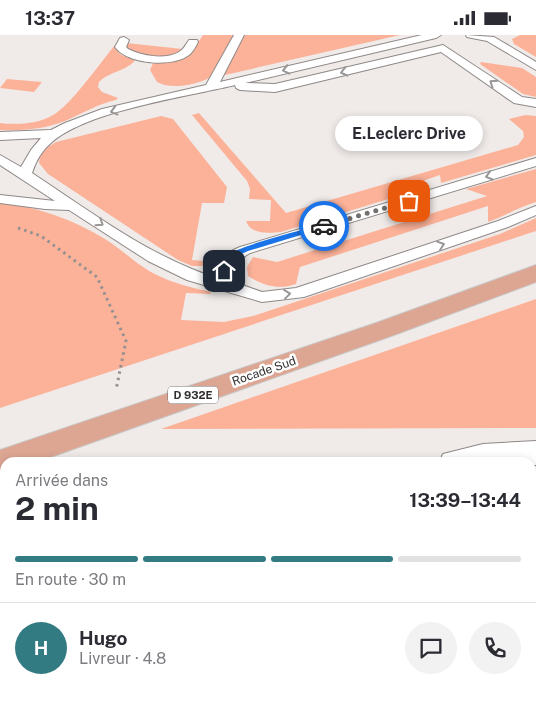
<!DOCTYPE html>
<html lang="fr">
<head>
<meta charset="utf-8">
<style>
	body { margin:0; font-family:"Public Sans",sans-serif; background:#f2f2f3; color:#2b2b33; height:100vh; display:flex; flex-direction:column; font-size:19px; white-space:nowrap }
	* { box-sizing:border-box; margin:0 }
	p { font-size:16px; color:#7c7c81 }
	.icon { flex:none; width:28px; height:28px; fill:none; stroke:currentColor; stroke-width:2; stroke-linecap:round; stroke-linejoin:round }
	.map { position:relative; flex:1; overflow:hidden }
	.drawer { position:absolute; left:0px; top:422px; width:536px; height:246px; display:flex; flex-direction:column; background:#fff; border-radius:15px 15px 0 0; box-shadow:0 2px 8px #0003 }
	.drawer>* { flex:none }
	.pin { position:absolute; display:grid; place-items:center; width:42px; height:42px; color:#fff; margin:-21px; border-radius:10px; box-shadow:0 2px 8px #0006 }
	.courier { position:absolute; display:grid; place-items:center; width:50px; height:50px; margin:-25px; border:4px solid #1a73e8; border-radius:50%; background:#fff; color:#222; box-shadow:0 1px 6px #0007 }
	.bubble { position:absolute; height:35px; border-radius:18px; background:#fff; box-shadow:0 2px 8px #0003; font-size:16px; font-weight:700; line-height:35px; text-align:center }
	.headline em { font-style:normal; font-weight:700 }
	.headline div { display:flex; flex-direction:column-reverse }
	.headline { display:flex; align-items:center; justify-content:space-between; height:85px; padding:0 15px }
	h1 { font-size:32px; font-weight:700; line-height:38px }
	.bar { display:grid; grid-template-columns:repeat(4,1fr); gap:8px 5px; align-content:center; height:60px; padding:0 15px }
	.bar i { height:6px; border-radius:4px; background:#e1e1e2 }
	.bar .active { background:#337b83 }
	.bar p { grid-column:span 4 }
	.line { display:flex; align-items:center; gap:12px; padding:0 15px; border-top:1px solid #e1e1e2 }
	.line div { flex:1 }
	.round { display:grid; place-items:center; flex:none; width:52px; height:52px; border-radius:26px; background:#f2f2f3 }
	.status { display:flex; justify-content:space-between; align-items:center; height:35px; padding:0 25px; background:#fff; direction:ltr }
	.status svg { height:14px; fill:currentColor }
	.map>svg:first-child { display:block }
</style>
</head>
<body>
<div class="status"><b>13:37</b><svg viewBox="0 0 49 12"><path d="M0 12V9h3v3zM5 12V6h3v6zM10 12V3h3v9zM15 12V0h3v12zM26 1h20v11H26zM47 4h2v5h-2z"/></svg></div>
<div class="map">
<svg width="536" height="668" viewBox="0 0 536 668">
	<rect width="100%" height="100%" fill="#f0ebe9"/>
	<path fill="#fcb299" d="M203,0H234L209,43C195,50 171,55 157,47L150,35L154,26C185,22 185,27 203,0Z
		M245,0H400L225,40L224,38Z
		M520,0H536V22L514,9L512,4Z
		M126,8L183,14C171,27 141,21 127,15Z
		M115,10C117,21 127,22 136,24C128,36 110,36 99,47L98,52L102,57L118,63L116,65C97,69 82,79 65,86C45,94 22,96 0,95V88C17,90 38,89 53,80C70,71 101,27 115,10Z
		M481,27L522,33L536,42V62L523,59L480,29Z
		M7,44L42,47L34,57L0,53Z
		M199,78L286,178L518,110L524,102L523,96L509,84L525,80L536,81V120L441,148L440,140L414,149L411,157L281,197C269,198 251,200 246,186H270L271,165L249,164L250,154L247,146L192,80Z
		M161,81L173,84L227,152L224,168H202L192,225L215,227L210,231H192L178,225L48,139L39,128C40,116 46,113 56,107Z
		M536,134V167C519,172 505,181 488,187V171L300,232L296,249C278,255 264,251 248,241L247,232L253,222L277,227L487,161L466,154Z
		M0,168C36,171 74,185 105,204C124,216 139,232 159,241C175,249 194,253 211,257L210,259L186,258L181,285L224,287L253,281L500,199L536,183V196L0,373Z
		M536,264V393L161,394Z
		M5,452V664H93L96,668H0V454Z"/>
	<g fill="none" stroke-linecap="round" stroke-linejoin="round">
		<g stroke="#8e8987" stroke-width="2">
			<path id="service" d="M234,0H244L220,47L422,0H441L436,3L245,48L275,49L443,10L522,62L536,64V72L514,68L441,17L275,57L240,55L236,53L235,50C186,62 90,75 52,107C42,115 36,126 32,138C93,178 152,224 223,245L216,236C219,223 228,217 240,212L536,123V131L250,218L237,226L232,235L245,251L262,257L296,253L498,186L536,171V180L508,192L304,262L262,267L187,245L148,226L69,175L45,174L0,168V160L55,166L0,130V120L21,132L31,115L41,103L0,105V97L51,95L65,88L102,74L206,50Z
				M466,0L494,2L536,27V35L487,6L467,2Z
				M124,2L129,5L126,12L128,14C142,21 165,25 179,17C184,14 186,9 189,5H197L198,7C196,11 193,17 189,20C172,33 127,29 115,12L120,3Z"/>
		</g>
		<g stroke="#8e8987" stroke-width="2">
			<path id="minor" d="M536,406V430H531V428H439L443,419L483,409Z"/>
		</g>
		<g stroke="#c9c9c9" stroke-width="2">
			<path id="primary" d="M536,230V247L394,300L34,428H5V438L0,439V415L376,288Z"/>
		</g>
		<path stroke="#94908f" stroke-width="3" stroke-dasharray="2.5 4" stroke-linecap="butt" d="M18,193L41,201L97,242L126,306L116,355"/>
		<path stroke="#94908f" stroke-width="4" stroke-dasharray="3 4.5" stroke-linecap="butt" d="M148,664L153,668"/>
		<use href="#service" fill="#fff" fill-rule="evenodd"/>
		<use href="#minor" fill="#fff" fill-rule="evenodd"/>
		<use href="#primary" fill="#dda693" fill-rule="evenodd"/>
	</g>
	<defs><path id="oneway-chevron" d="M-2-3.5L2.5 0L-2 3.5" fill="none" stroke-width="1.6" stroke-linecap="round" stroke-linejoin="round" transform="scale(1.25)"/></defs>
	<g stroke="#989696">
		<use href="#oneway-chevron" transform="translate(286 35) rotate(167)"/>
		<use href="#oneway-chevron" transform="translate(344 37) rotate(166)"/>
		<use href="#oneway-chevron" transform="translate(493 48) rotate(-145)"/>
		<use href="#oneway-chevron" transform="translate(114 76) rotate(165)"/>
		<use href="#oneway-chevron" transform="translate(489 141) rotate(163)"/>
		<use href="#oneway-chevron" transform="translate(100 188) rotate(33)"/>
		<use href="#oneway-chevron" transform="translate(441 210) rotate(-19)"/>
		<use href="#oneway-chevron" transform="translate(287 259) rotate(-7)"/>
	</g>
	<path fill="#1a73e8" d="M324,189L328,191L327,192L248,216L232,223L227,238L221,236C221,231 223,226 226,222C235,211 307,194 324,189Z"/>
	<g fill="none" stroke-linecap="round" stroke-linejoin="round">
		<path stroke="#74706f" stroke-width="5" stroke-dasharray="0 9" d="M324,191L409,166"/>
	</g>
	<g text-anchor="middle" stroke-width="5" stroke-linejoin="round" paint-order="stroke">
		<rect fill="#fff" stroke="#6f6d6d" stroke-width="1" x="168" y="351.5" width="50" height="17" rx="4"/>
		<g font-size="11" font-weight="bold" fill="#312e2e">
			<text x="193" y="364">D 932E</text>
		</g>
		<g font-size="12" fill="#312e2e" stroke="#fff">
			<text transform="translate(264 336) rotate(-19)" y="4">Rocade Sud</text>
		</g>
	</g>
</svg>
<div class="pin" style="left:409px;top:166px;background:#ea580c"><svg class="icon" aria-label="bag" viewBox="0 0 24 24"><path d="M5 8h14l-1 12H6zM9 8a3 3 0 0 1 6 0"/></svg></div>
<div class="pin" style="left:224px;top:236px;background:#1f2937"><svg class="icon" aria-label="home" viewBox="0 0 24 24"><path d="M3 11l9-7 9 7M6 9v11h12V9"/></svg></div>
<div class="courier" style="left:324px;top:191px"><svg class="icon" aria-label="car" viewBox="0 0 24 24"><path d="M5 17H2v-5l4-1 3-4h7l3 4 3 1v5h-3M9 17h6M6 11h13"/><circle cx="7" cy="17" r="2"/><circle cx="17" cy="17" r="2"/></svg></div>
<div class="bubble" style="left:335px;top:81px;width:148px">E.Leclerc Drive</div>
<section class="drawer">
<div class="headline"><div><h1>2 min</h1><p>Arrivée dans</p></div><em>13:39–13:44</em></div>
<div class="bar"><i class="active"></i><i class="active"></i><i class="active"></i><i></i><p>En route · 30 m</p></div>
<div class="line" style="height:90px"><b class="round" style="background:#337b83;color:#fff">H</b><div><b>Hugo</b><p>Livreur · 4.8</p></div><a class="round"><svg class="icon" aria-label="chat" viewBox="0 0 24 24"><path d="M4 5h16v11H9l-5 4z"/></svg></a><a class="round"><svg class="icon" aria-label="phone" viewBox="0 0 24 24"><path d="M5 4h4l2 5-3 2q2 4 5 5l2-3 5 2v4C11 20 4 13 5 4z"/></svg></a></div>
</section>
</div>
</body>
</html>
